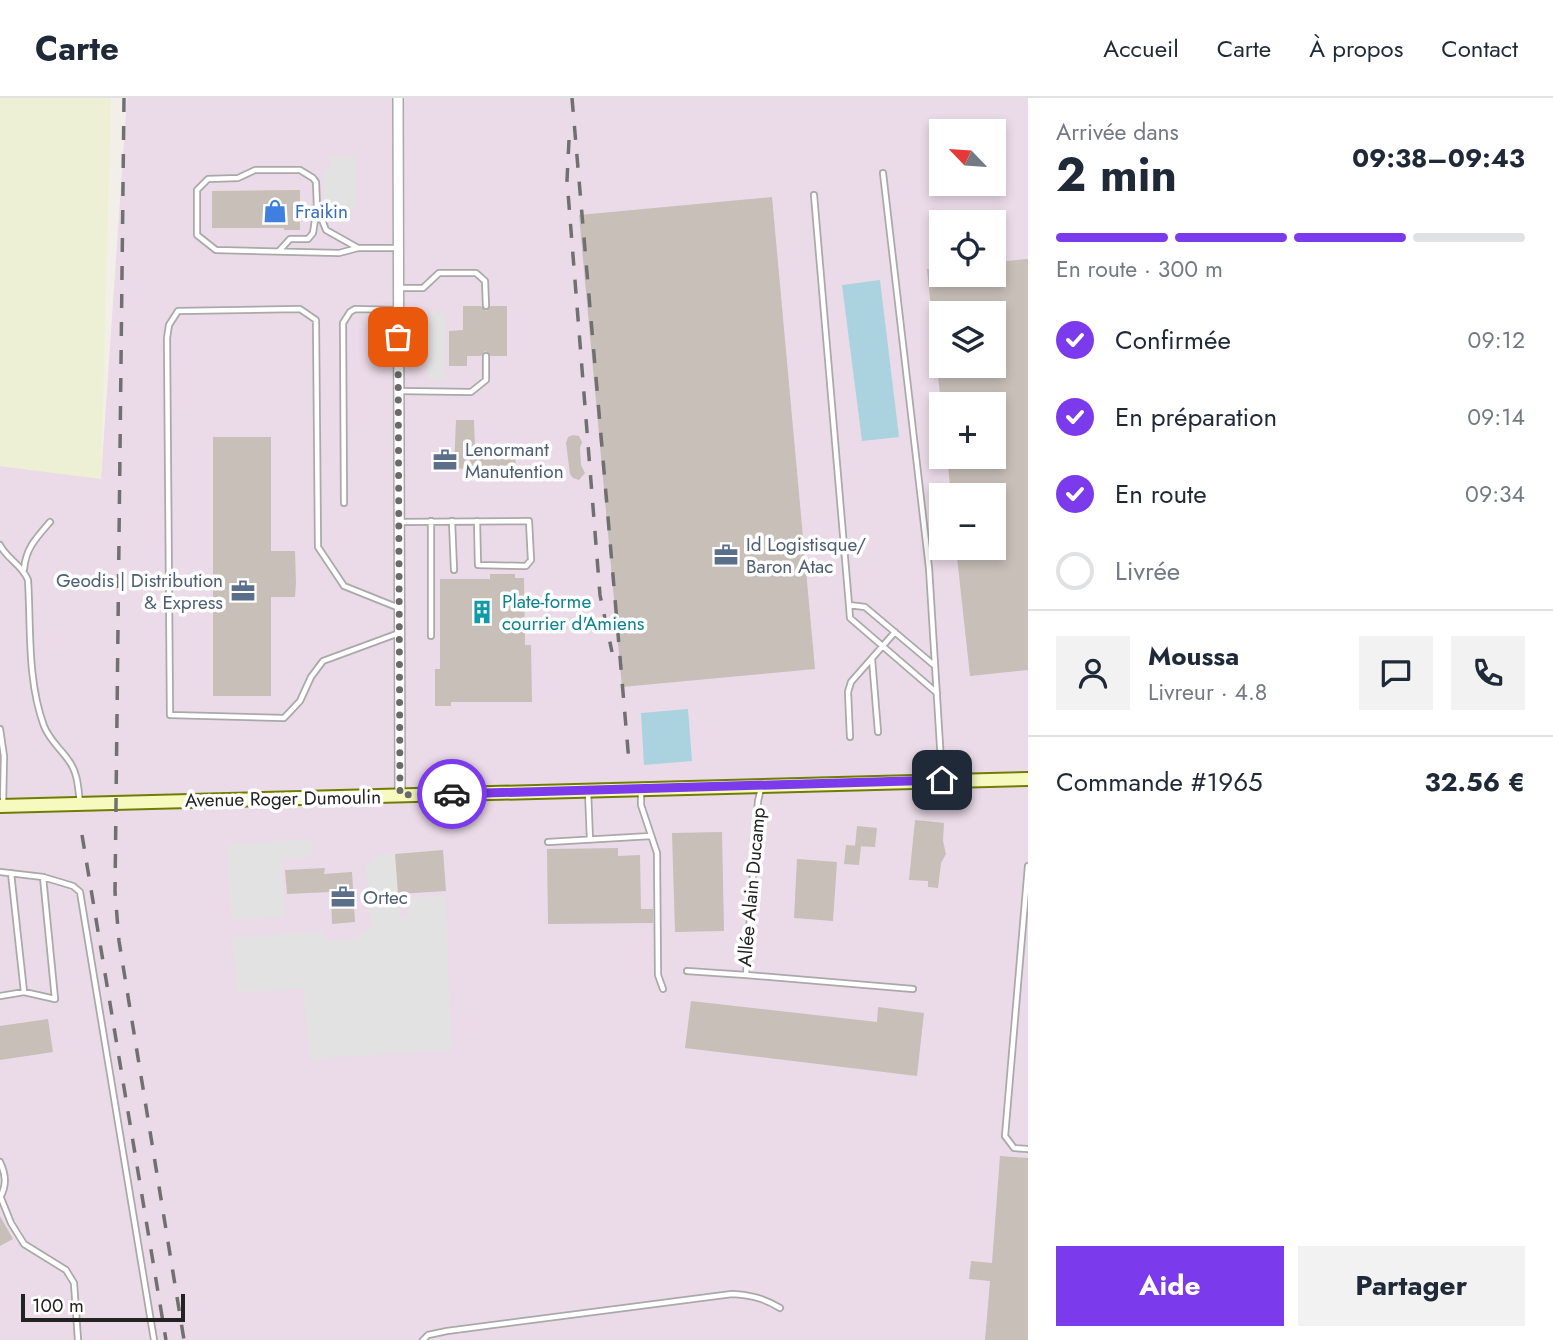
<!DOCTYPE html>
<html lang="fr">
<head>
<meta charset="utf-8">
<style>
	body { margin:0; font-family:Jost,sans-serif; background:#f2f2f3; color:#1f2937; height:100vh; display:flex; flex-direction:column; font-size:26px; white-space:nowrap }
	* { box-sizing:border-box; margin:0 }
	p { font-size:23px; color:#747a83 }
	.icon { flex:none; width:38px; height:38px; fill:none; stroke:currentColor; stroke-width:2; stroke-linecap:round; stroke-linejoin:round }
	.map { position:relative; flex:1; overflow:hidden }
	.panel { display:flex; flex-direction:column; background:#fff; width:525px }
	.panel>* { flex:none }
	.needle { width:46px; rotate:295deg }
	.fabs { position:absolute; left:929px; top:21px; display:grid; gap:14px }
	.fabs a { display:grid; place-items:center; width:77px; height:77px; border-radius:0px; background:#fff; box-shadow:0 4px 10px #0003; font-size:35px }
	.scale { position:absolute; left:21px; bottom:18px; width:164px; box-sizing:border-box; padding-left:7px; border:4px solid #222; border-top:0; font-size:19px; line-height:24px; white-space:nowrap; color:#222; -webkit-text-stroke:5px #fff; paint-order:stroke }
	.pin { position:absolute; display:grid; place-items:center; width:60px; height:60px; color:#fff; margin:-30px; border-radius:14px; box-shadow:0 4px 10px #0006 }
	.courier { position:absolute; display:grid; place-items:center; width:70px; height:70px; margin:-35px; border:5px solid #7c3aed; border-radius:50%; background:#fff; color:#222; box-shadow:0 2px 9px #0007 }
	.head em { font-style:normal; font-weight:700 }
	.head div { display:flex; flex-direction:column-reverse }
	.head { display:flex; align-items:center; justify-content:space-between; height:119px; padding:0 28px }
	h1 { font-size:46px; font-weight:700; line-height:52px }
	.bar { display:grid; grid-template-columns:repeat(4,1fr); gap:10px 7px; align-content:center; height:84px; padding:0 28px }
	.bar i { height:9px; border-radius:5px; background:#e0e1e3 }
	.bar .active { background:#7c3aed }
	.bar p { grid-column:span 4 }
	.line { display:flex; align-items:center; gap:18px; padding:0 28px; border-top:2px solid #e0e1e3 }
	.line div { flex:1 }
	.round { display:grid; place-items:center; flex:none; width:74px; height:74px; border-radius:0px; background:#f2f2f3 }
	ol { padding:0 28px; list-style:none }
	li { display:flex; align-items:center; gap:21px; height:77px }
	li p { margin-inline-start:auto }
	li .icon { padding:7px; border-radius:50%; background:#7c3aed; color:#fff; stroke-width:4 }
	li:last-child { color:#747a83 }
	li i { width:38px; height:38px; border:4px solid #e0e1e3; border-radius:50% }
	.action { display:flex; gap:14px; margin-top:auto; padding:14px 28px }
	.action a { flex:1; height:80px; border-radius:0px; background:#7c3aed; color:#fff; font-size:28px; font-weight:700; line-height:80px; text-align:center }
	.action a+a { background:#f2f2f3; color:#1f2937 }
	header { display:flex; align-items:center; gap:42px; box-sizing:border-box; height:98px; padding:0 35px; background:#fff; border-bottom:2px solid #e0e1e3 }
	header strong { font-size:33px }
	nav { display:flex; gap:38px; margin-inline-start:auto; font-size:24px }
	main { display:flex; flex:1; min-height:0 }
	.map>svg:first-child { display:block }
</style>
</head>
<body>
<header>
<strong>Carte</strong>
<nav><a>Accueil</a><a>Carte</a><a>À propos</a><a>Contact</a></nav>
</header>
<main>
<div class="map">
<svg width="1028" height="1242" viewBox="0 0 1028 1242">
	<rect width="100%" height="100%" fill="#f2efe9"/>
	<path fill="#ebdbe8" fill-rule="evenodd" d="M127,0H1028V1242H0V368L101,380ZM942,33H994V86H942ZM942,124H994V177H942ZM942,215H994V268H942ZM942,306H994V359H942ZM942,397H994V450H942Z"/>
	<path fill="#eef0d5" d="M0,0H111L101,381L0,368Z"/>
	<path fill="#e2e2e2" d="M329,59H356V111L323,112L324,72L330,70Z
		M429,214L446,215L445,282H428Z
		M313,741L311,759L282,761L285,819L231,822L227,747Z
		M395,756L400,821L408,819L407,800L446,798L451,952L309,961L304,891L238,894L232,840L323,833L324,841H353L371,830L366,766L374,764V757Z"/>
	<path fill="#aad3df" d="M880,182L899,339L862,343L842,187Z
		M688,611L692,663L644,667L641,615Z"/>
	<path fill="#c7bfb8" d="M300,92V132H284V130H212V93Z
		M772,99L815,571L622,589L579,117Z
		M1028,161V572L970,578L956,450H994V397H951L947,359H994V306H941L937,268H994V215H942V248L935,249L927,171L942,170V177H994V164Z
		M463,208H481L486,213L491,208H507V258H491L485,253L481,258H467V268H449V233L463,232Z
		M456,322H474L475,350H516L515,378L465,377V371L454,370Z
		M573,337L579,338L582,344L580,350L581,367L585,375L579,382L573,380L570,376L566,345L568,339Z
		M213,339H271V453H295L296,485L295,499H271V598H213Z
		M490,476H515V480H524L525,547H531L532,604H451V608H435V571H440V481H490Z
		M915,722L944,725L943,743L946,756L941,765L938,790L928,789V783L909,782Z
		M857,728L877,730L875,749L855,748Z
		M722,734L724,833L675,834L672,735Z
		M846,747L861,748L859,767L844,766Z
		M618,750V758L640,757L641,811H653V825L548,826L547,751Z
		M443,752L446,793L398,796L395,756Z
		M797,761L837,764L833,823L794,820Z
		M325,770L324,776L352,774L355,824L332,826L331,794L287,796L285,772Z
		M691,903L877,924L878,909L924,915L917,978L685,950Z
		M48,921L53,954L0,962V928Z
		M1000,1058L1028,1060V1242H985L990,1183L969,1181L971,1163L992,1165Z
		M0,1118L13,1141L0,1148Z"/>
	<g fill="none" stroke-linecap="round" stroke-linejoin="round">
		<g stroke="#a9a9a9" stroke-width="8">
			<path id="service" d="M883,75L929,470L942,680
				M814,97L849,507
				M358,150L326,132L317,109L316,84L313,80L300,72H255L238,80L208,81L197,92V137L216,152L339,155L358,150H397
				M279,153L290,141H308L313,135L317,109
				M399,190H423L439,175H476L485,183L486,208
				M399,293L471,294L486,282V258
				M344,405L343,225L350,214L355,211L398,212
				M452,423L454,472
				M400,424L529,423L531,462L526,468L478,467L477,423
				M0,447C7,461 22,467 28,482C31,529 27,582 44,628C50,643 61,651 69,663C78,675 78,690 80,705
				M24,471C26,450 36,440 50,424
				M399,510L344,488L318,449L316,222L300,211L178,213L169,227L167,240L170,617L284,620L300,603L311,579L323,563L399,535
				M431,538V423
				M872,561L878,634
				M935,568L865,509L849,507L850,520L937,595
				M0,631L4,658L3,707
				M850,639L848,594L851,584L895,534
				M641,692V707L657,755L658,877L663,891
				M588,693L590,742
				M548,744L651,738
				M1028,768L1005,1038L1014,1050L1028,1051
				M0,774L43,779L55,901L24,894L0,898
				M11,775L24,894
				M43,779L73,788L80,794L154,1242
				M687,873L746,877L758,703L761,690
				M746,877L913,891
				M0,1064C6,1077 7,1087 0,1100
				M1,1100L11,1125L24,1146L66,1172L74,1185L78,1242
				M423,1242L428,1237L447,1233L732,1196C750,1197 764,1200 780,1210"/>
		</g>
		<g stroke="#a9a9a9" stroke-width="12">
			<path id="minor" d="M398,0L400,697"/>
		</g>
		<g stroke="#707d05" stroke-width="16">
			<path id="secondary" d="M0,708L1028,681"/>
		</g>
		<use href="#service" stroke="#fff" stroke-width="4.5"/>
		<use href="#minor" stroke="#fff" stroke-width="9"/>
		<use href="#secondary" stroke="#f7fabf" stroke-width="12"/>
		<path stroke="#707070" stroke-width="3.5" stroke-dasharray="14 14" stroke-linecap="butt" d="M124,0L115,794L119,843L184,1242
			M572,0L629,664
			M569,42L567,82L600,497L612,554
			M82,737L166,1242"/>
	</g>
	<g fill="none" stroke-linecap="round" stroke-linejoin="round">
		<path stroke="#6b6a68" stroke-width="7" stroke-dasharray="0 12.6" d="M398,239L400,697L452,696"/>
		<path stroke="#7c3aed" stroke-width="9" d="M452,696L942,682"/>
	</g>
	<defs>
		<g id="shop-bare" transform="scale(1.89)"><path d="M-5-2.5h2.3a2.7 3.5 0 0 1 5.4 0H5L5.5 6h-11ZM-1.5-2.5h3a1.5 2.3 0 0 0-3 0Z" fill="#3f7fe0" stroke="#fff" stroke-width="2.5" paint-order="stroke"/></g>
		<g id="office-bare" transform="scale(1.89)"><path d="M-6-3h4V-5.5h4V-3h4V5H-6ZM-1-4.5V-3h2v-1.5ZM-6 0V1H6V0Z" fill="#5c6f8a" stroke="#fff" stroke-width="2.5" paint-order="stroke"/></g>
		<g id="building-bare" transform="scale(1.89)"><path d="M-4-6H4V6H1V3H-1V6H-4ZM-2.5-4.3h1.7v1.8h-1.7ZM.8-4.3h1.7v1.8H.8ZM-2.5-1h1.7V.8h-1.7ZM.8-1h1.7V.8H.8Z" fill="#0f9aa8" stroke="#fff" stroke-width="2.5" paint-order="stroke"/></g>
	</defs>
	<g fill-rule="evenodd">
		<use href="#shop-bare" x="275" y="113"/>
		<use href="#office-bare" x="445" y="362"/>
		<use href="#office-bare" x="726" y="457"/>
		<use href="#office-bare" x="243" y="493"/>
		<use href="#building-bare" x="482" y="514"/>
		<use href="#office-bare" x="343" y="799"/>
	</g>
	<g text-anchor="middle" stroke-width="7" stroke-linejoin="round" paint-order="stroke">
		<g font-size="19" fill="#366cbe" stroke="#fff" text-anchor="start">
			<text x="295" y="120">Fraikin</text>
		</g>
		<g font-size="19" fill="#4e5e75" stroke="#fff" text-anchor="start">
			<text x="465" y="358">Lenormant<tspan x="465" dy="22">Manutention</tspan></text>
			<text x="746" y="453">Id Logistisque/<tspan x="746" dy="22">Baron Atac</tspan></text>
			<text x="223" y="489" text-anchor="end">Geodis | Distribution<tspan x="223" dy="22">&amp; Express</tspan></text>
			<text x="363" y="806">Ortec</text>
		</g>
		<g font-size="19" fill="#0d838f" stroke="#fff" text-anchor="start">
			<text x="502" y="510">Plate-forme<tspan x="502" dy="22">courrier d'Amiens</tspan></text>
		</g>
		<g font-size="19" fill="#222" stroke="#fff">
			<text transform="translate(283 700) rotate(-1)" y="7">Avenue Roger Dumoulin</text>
			<text transform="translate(751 789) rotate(-85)" y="7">Allée Alain Ducamp</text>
		</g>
	</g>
</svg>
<div class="fabs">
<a><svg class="needle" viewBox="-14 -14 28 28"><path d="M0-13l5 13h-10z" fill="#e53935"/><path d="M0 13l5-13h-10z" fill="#747a83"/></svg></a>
<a><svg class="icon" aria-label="locate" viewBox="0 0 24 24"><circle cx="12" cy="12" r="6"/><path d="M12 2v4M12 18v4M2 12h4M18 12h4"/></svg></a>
<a><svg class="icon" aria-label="layers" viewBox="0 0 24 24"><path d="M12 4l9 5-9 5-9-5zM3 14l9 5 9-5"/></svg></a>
<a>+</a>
<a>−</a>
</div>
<div class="scale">100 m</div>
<div class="pin" style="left:398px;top:239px;background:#ea580c"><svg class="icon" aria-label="bag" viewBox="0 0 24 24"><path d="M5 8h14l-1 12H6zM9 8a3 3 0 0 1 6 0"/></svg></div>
<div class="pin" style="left:942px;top:682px;background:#1f2937"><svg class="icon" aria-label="home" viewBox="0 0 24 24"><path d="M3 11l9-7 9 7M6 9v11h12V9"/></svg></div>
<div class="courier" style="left:452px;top:696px"><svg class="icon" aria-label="car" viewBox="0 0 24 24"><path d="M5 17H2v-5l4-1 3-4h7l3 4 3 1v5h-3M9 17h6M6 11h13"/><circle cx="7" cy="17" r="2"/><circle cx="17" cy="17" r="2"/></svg></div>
</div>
<section class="panel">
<div class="head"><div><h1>2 min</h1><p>Arrivée dans</p></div><em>09:38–09:43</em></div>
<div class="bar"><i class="active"></i><i class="active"></i><i class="active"></i><i></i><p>En route · 300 m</p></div>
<ol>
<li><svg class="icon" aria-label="check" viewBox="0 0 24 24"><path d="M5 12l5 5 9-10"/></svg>Confirmée<p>09:12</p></li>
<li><svg class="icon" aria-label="check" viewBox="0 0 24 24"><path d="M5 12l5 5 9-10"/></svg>En préparation<p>09:14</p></li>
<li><svg class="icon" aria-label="check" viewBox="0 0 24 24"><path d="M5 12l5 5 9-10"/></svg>En route<p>09:34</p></li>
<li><i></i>Livrée</li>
</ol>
<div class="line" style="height:126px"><a class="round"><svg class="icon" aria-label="person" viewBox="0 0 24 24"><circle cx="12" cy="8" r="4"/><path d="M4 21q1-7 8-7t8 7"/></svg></a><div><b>Moussa</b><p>Livreur · 4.8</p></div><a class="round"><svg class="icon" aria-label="chat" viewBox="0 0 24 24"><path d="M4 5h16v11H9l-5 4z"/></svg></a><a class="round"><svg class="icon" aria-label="phone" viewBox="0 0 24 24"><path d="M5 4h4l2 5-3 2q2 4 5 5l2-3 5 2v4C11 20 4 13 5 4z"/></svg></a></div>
<div class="line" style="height:91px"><div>Commande #1965</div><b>32.56 €</b></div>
<div class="action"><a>Aide</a><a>Partager</a></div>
</section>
</main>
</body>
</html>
